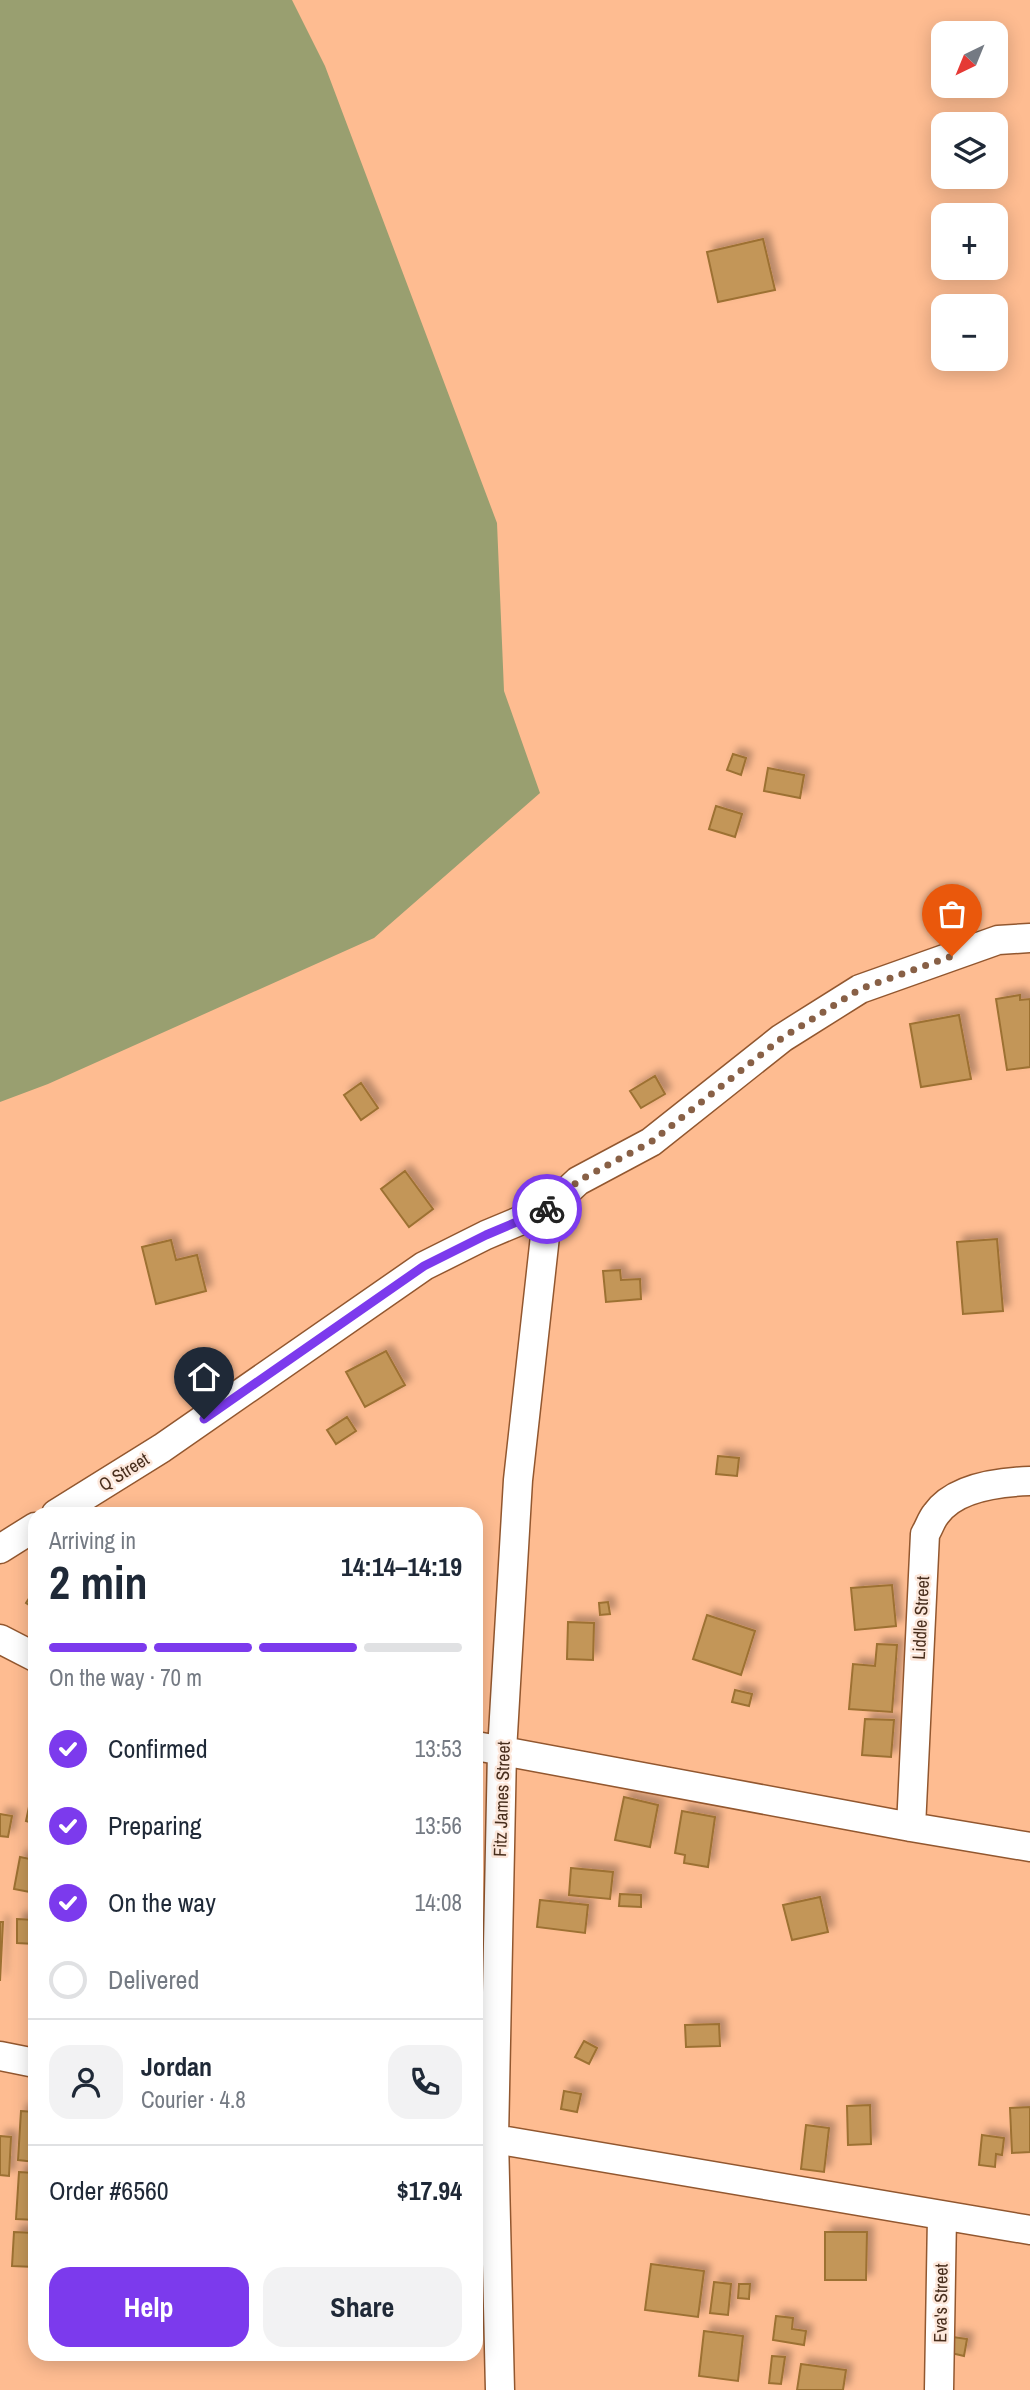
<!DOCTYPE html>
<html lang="en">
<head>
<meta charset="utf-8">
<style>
	body { margin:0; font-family:"Archivo Narrow",sans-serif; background:#f2f2f3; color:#1f2937; height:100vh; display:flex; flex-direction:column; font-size:26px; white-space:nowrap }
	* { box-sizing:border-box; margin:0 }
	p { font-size:23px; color:#747a83 }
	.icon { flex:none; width:38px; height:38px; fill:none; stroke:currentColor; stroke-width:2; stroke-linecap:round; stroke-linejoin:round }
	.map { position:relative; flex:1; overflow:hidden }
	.side { position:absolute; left:28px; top:1507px; width:455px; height:854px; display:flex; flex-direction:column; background:#fff; border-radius:21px; box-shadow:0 4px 18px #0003 }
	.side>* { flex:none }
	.needle { width:46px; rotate:223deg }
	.buttons { position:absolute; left:931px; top:21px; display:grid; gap:14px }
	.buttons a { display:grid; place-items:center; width:77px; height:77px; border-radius:14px; background:#fff; box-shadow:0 4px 18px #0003; font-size:35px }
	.pin { position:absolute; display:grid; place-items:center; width:60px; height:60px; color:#fff; margin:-72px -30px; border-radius:50% 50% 50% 0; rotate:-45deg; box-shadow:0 0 7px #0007 }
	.pin .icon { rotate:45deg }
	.courier { position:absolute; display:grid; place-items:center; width:70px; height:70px; margin:-35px; border:5px solid #7c3aed; border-radius:50%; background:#fff; color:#222; box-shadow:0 2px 9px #0007 }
	.overview em { font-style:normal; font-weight:800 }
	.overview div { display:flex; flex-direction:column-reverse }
	.overview { display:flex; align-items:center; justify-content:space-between; height:119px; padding:0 21px }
	h1 { font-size:46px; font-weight:800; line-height:52px }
	.bar { display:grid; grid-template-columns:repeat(4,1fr); gap:10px 7px; align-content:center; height:84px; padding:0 21px }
	.bar i { height:9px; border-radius:5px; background:#e0e1e3 }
	.bar .on { background:#7c3aed }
	.bar p { grid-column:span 4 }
	.line { display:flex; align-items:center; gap:18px; padding:0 21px; border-top:2px solid #e0e1e3 }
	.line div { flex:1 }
	.round { display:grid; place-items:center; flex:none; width:74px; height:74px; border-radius:21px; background:#f2f2f3 }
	ol { padding:0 21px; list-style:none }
	li { display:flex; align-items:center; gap:21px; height:77px }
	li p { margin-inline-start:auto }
	li .icon { padding:7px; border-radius:50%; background:#7c3aed; color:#fff; stroke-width:4 }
	li:last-child { color:#747a83 }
	li i { width:38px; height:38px; border:4px solid #e0e1e3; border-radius:50% }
	.primary-button { display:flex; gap:14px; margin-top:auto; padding:14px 21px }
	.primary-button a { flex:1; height:80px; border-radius:21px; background:#7c3aed; color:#fff; font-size:28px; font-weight:800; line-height:80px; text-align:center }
	.primary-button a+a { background:#f2f2f3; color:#1f2937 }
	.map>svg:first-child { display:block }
</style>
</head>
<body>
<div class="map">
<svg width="1030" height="2390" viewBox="0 0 1030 2390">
	<defs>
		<filter id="shadow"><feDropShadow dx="6" dy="-6" stdDeviation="3.5" flood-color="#0004"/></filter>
	</defs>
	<rect width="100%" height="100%" fill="#febc91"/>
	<path fill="#999f70" d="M0,0H292L325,66L497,523L504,691L540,793L374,938L48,1084L0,1102Z"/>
	<path fill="#c39659" stroke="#9d7133" stroke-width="2" filter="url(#shadow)" d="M763,239L775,290L718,302L707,252Z
		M733,754L746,758L741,775L727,770Z
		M768,768L804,775L800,798L764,791Z
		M716,806L742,814L735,837L709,829Z
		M1020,995V1000L1030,999V1067L1007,1070L996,999Z
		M959,1015L971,1079L921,1087L910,1024Z
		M655,1076L665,1094L641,1108L630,1091Z
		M361,1083L378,1108L361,1120L344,1095Z
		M405,1171L433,1209L409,1227L381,1189Z
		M997,1239L1003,1311L963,1314L957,1242Z
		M171,1240L176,1260L197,1255L206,1291L156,1304L142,1247Z
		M620,1270L621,1280L640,1279L641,1299L606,1302L603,1271Z
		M386,1351L405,1385L365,1407L346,1372Z
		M347,1417L356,1431L336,1444L327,1430Z
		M718,1456L739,1458L737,1476L716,1474Z
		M892,1585L896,1626L855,1630L851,1588Z
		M35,1589V1609L26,1603Z
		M608,1602L610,1614L600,1615L599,1603Z
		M707,1615L755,1631L741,1675L693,1659Z
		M568,1622L594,1623L593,1660L567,1659Z
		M877,1644L897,1645L892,1712L849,1709L853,1664L875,1666Z
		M735,1690L752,1694L749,1706L732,1702Z
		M865,1719L894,1720L891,1757L862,1755Z
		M624,1797L658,1805L650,1847L615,1840Z
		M30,1802L35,1803V1841L30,1840L33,1823L26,1821Z
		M682,1811L715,1817L708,1867L684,1863L685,1855L675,1853Z
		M0,1814L12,1816L8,1837L0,1836Z
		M20,1857L35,1860V1893L14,1889Z
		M571,1868L613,1872L610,1899L569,1895Z
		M620,1894L641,1895V1907L619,1906Z
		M820,1897L828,1932L792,1940L783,1905Z
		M540,1900L588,1905L585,1933L537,1927Z
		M17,1919L35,1920V1944L17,1943Z
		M0,1922H3L0,1981Z
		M719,2024L720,2046L686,2047L685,2025Z
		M584,2041L597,2048L589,2064L575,2057Z
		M564,2091L581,2094L577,2112L561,2109Z
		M870,2105L871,2144L848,2145L847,2106Z
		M1030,2107V2152L1012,2153L1010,2108Z
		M21,2111L35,2112V2162L18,2160Z
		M806,2125L829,2128L824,2172L801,2169Z
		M982,2135L1004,2138L1002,2155L996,2154L995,2167L979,2165Z
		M0,2136L11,2137L9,2176L0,2175Z
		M19,2172L35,2173V2220L16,2219Z
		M14,2232L35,2233V2267L12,2266Z
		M825,2232H867L866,2280H825Z
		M651,2264L704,2271L698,2317L645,2310Z
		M714,2282L731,2284L728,2315L710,2313Z
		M739,2284H750L749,2299L738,2298Z
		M776,2316L793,2318L792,2329L806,2331L804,2345L773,2340Z
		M704,2331L743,2336L738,2381L699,2376Z
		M953,2337L967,2339L964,2356L951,2353Z
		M772,2356L785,2357L781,2384L769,2383Z
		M801,2364L846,2370L843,2390H797Z"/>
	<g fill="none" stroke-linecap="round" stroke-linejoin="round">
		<g stroke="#92572f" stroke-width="31">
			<path id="street" d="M56,1514L162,1448L424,1266L486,1235L548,1209L578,1181L651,1142L782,1038L860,989L998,940L1030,938
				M0,1549L35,1527
				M0,1639L35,1657
				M476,1746L911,1827L1030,1847
				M911,1827L925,1534C929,1528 931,1520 936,1514C955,1487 1000,1482 1030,1481
				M0,2056L35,2063
				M477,2136L1030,2230
				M500,2390L494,2138L502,1751L518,1480L548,1209
				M939,2390L942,2216"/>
		</g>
		<use href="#street" stroke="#fff" stroke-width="28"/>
	</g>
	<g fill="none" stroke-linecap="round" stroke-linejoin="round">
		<path stroke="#886046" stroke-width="7" stroke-dasharray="0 12.6" d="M547,1209L578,1181L651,1142L782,1038L860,989L952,956"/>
		<path stroke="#7c3aed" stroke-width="9" d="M204,1419L424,1266L486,1235L547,1209"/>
	</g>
	<g text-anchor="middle" stroke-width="5" stroke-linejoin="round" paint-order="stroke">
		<g font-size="18" fill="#482e1d" stroke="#fde8dc">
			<text transform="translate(124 1472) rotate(-32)" y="6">Q Street</text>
			<text transform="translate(921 1618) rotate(-87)" y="6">Liddle Street</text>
			<text transform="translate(502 1799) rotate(-88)" y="6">Fitz James Street</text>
			<text transform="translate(941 2303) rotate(-89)" y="6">Eva's Street</text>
		</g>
	</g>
</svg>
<div class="buttons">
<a><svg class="needle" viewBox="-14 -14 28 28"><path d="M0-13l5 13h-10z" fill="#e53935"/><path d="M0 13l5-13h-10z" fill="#747a83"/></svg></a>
<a><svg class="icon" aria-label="layers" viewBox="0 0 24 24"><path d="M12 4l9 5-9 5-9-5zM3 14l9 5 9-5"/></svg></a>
<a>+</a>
<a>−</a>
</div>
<div class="pin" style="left:952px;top:956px;background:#ea580c"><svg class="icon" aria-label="bag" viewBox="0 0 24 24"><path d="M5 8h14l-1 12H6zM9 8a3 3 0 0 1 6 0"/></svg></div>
<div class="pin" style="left:204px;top:1419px;background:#1f2937"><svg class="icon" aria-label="home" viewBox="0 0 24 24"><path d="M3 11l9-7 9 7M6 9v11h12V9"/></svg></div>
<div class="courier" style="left:547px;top:1209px"><svg class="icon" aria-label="bike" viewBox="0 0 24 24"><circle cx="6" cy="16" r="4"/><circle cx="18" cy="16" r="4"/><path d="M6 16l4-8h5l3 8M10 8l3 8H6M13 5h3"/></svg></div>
<section class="side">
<div class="overview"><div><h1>2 min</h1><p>Arriving in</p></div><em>14:14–14:19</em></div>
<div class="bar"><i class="on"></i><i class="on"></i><i class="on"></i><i></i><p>On the way · 70 m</p></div>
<ol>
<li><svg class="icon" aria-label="check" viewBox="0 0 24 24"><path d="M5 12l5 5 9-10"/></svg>Confirmed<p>13:53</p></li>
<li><svg class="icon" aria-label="check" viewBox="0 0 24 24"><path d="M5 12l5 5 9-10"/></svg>Preparing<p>13:56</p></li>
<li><svg class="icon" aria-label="check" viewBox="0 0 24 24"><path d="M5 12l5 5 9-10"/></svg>On the way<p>14:08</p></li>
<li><i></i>Delivered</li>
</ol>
<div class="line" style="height:126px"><a class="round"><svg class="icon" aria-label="person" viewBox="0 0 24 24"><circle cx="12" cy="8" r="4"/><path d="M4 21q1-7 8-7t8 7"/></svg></a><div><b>Jordan</b><p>Courier · 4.8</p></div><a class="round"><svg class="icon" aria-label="phone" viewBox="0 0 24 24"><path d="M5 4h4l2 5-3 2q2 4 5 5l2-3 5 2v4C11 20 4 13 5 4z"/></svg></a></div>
<div class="line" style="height:91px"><div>Order #6560</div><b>$17.94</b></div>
<div class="primary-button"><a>Help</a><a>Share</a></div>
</section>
</div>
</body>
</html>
